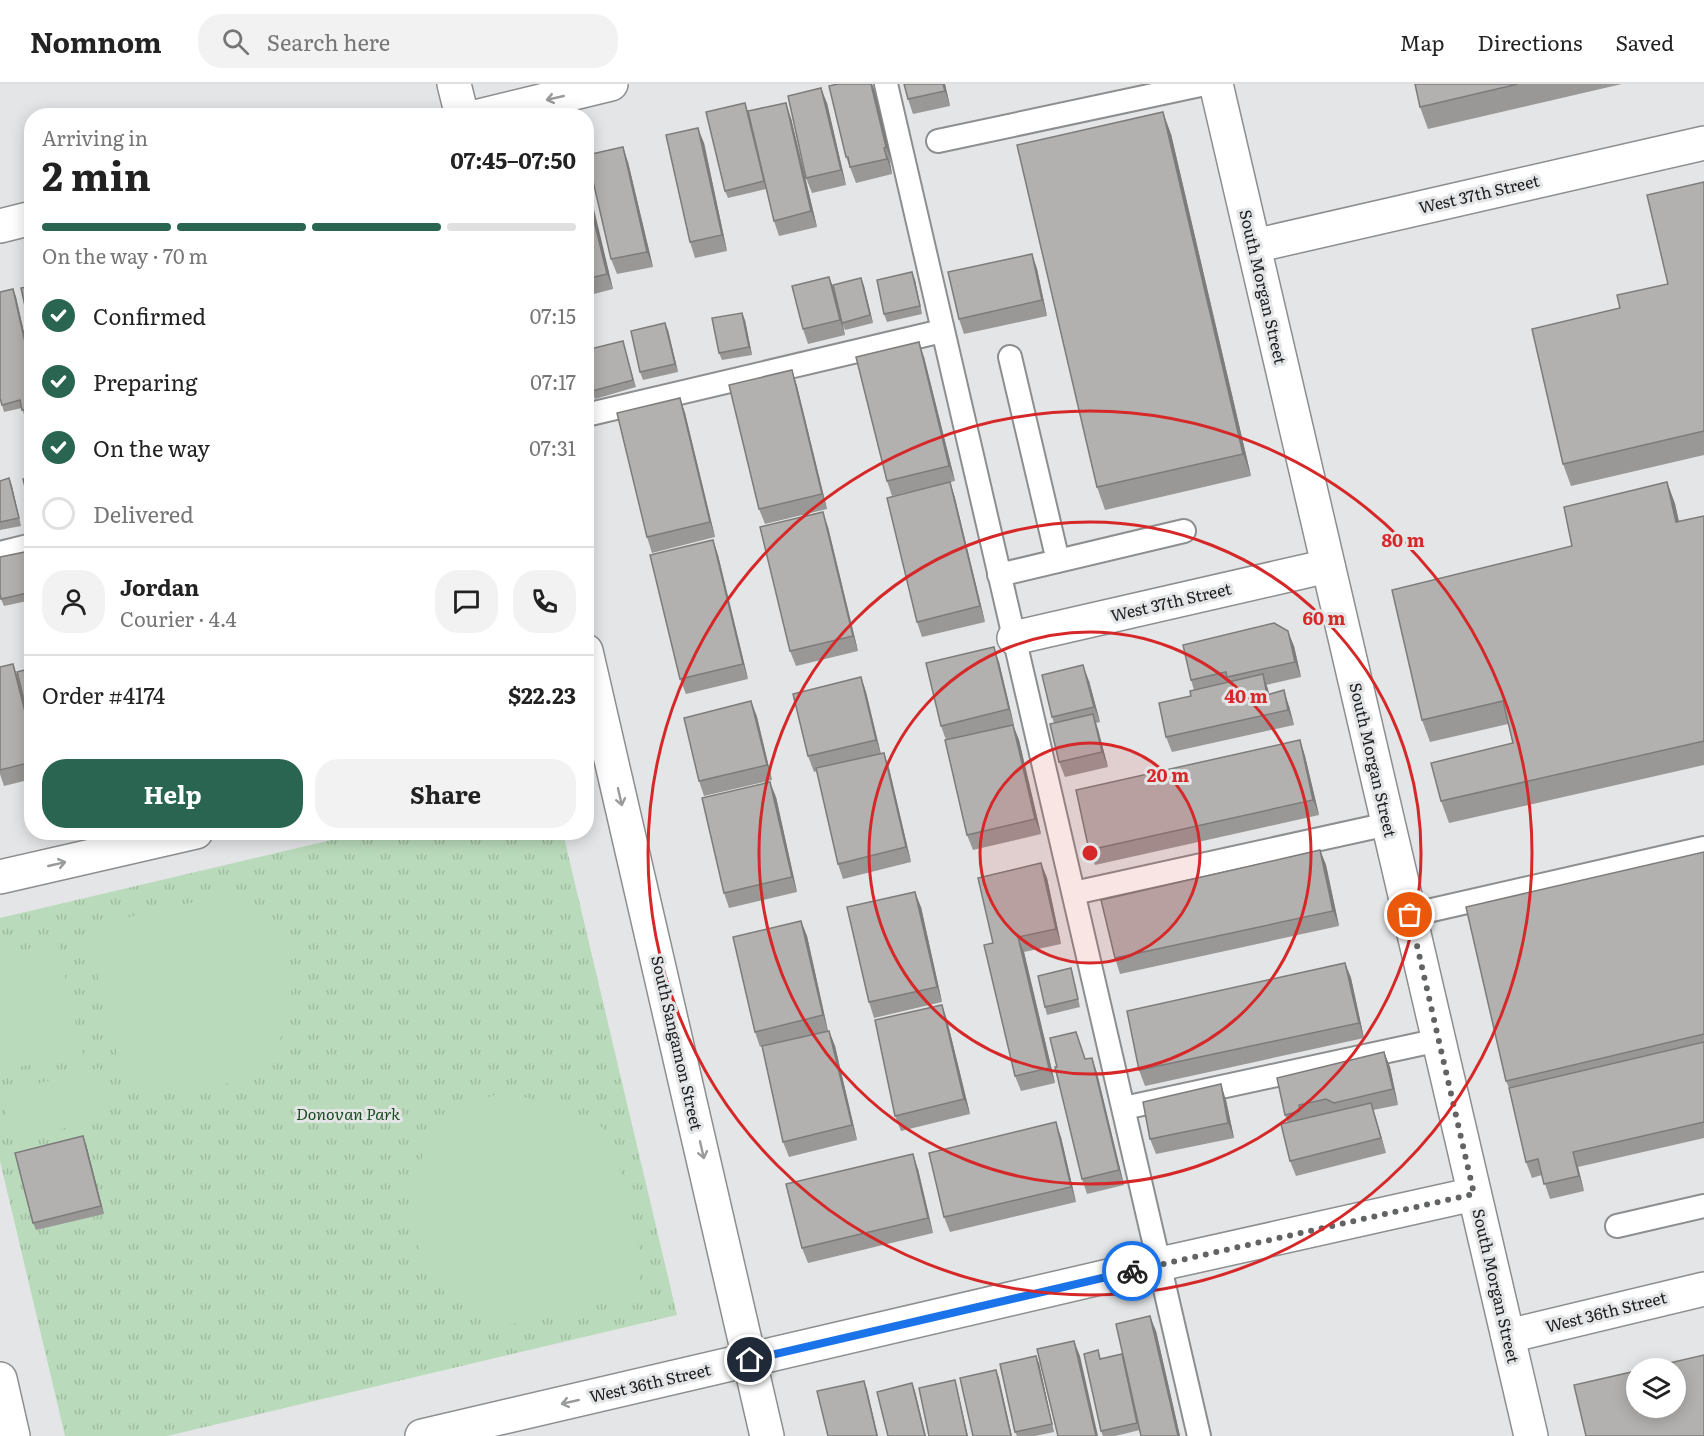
<!DOCTYPE html>
<html lang="en">
<head>
<meta charset="utf-8">
<style>
	body { margin:0; font-family:Literata,serif; background:#f2f2f2; color:#222; height:100vh; display:flex; flex-direction:column; font-size:22px; white-space:nowrap }
	* { box-sizing:border-box; margin:0 }
	p { font-size:20px; color:#767676 }
	.icon { flex:none; width:33px; height:33px; fill:none; stroke:currentColor; stroke-width:2; stroke-linecap:round; stroke-linejoin:round }
	.map { position:relative; flex:1; overflow:hidden }
	.details { position:absolute; left:24px; top:24px; width:570px; height:732px; display:flex; flex-direction:column; background:#fff; border-radius:24px; box-shadow:0 3px 15px #0003 }
	.details>* { flex:none }
	.buttons { position:absolute; left:1626px; top:1274px; display:grid; gap:12px }
	.buttons a { display:grid; place-items:center; width:60px; height:60px; border-radius:50%; background:#fff; box-shadow:0 3px 15px #0003; font-size:30px }
	.pin { position:absolute; display:grid; place-items:center; width:51px; height:51px; color:#fff; margin:-26px; border:3px solid #fff; border-radius:50%; box-shadow:0 2px 6px #0007 }
	.courier { position:absolute; display:grid; place-items:center; width:60px; height:60px; margin:-30px; border:4px solid #1a73e8; border-radius:50%; background:#fff; color:#222; box-shadow:0 2px 8px #0007 }
	.headline em { font-style:normal; font-weight:700 }
	.headline div { display:flex; flex-direction:column-reverse }
	.headline { display:flex; align-items:center; justify-content:space-between; height:102px; padding:0 18px }
	h1 { font-size:39px; font-weight:700; line-height:45px }
	.bar { display:grid; grid-template-columns:repeat(4,1fr); gap:9px 6px; align-content:center; height:72px; padding:0 18px }
	.bar i { height:8px; border-radius:4px; background:#e0e0e0 }
	.bar .selected { background:#296550 }
	.bar p { grid-column:span 4 }
	.line { display:flex; align-items:center; gap:15px; padding:0 18px; border-top:2px solid #e0e0e0 }
	.line div { flex:1 }
	.round { display:grid; place-items:center; flex:none; width:63px; height:63px; border-radius:24px; background:#f2f2f2 }
	ol { padding:0 18px; list-style:none }
	li { display:flex; align-items:center; gap:18px; height:66px }
	li p { margin-inline-start:auto }
	li .icon { padding:6px; border-radius:50%; background:#296550; color:#fff; stroke-width:4 }
	li:last-child { color:#767676 }
	li i { width:33px; height:33px; border:3px solid #e0e0e0; border-radius:50% }
	.action { display:flex; gap:12px; margin-top:auto; padding:12px 18px }
	.action a { flex:1; height:69px; border-radius:24px; background:#296550; color:#fff; font-size:24px; font-weight:700; line-height:69px; text-align:center }
	.action a+a { background:#f2f2f2; color:#222 }
	header { display:flex; align-items:center; gap:36px; box-sizing:border-box; height:84px; padding:0 30px; background:#fff; border-bottom:2px solid #e0e0e0 }
	header strong { font-size:28px }
	nav { display:flex; gap:33px; margin-inline-start:auto; font-size:21px }
	.search { width:420px; height:54px; background:#f2f2f2; display:flex; align-items:center; gap:15px; box-sizing:border-box; padding:0 21px; border-radius:24px; color:#767676; font-size:22px }
	.map>svg:first-child { display:block }
</style>
</head>
<body>
<header>
<strong>Nomnom</strong>
<div class="search"><svg class="icon" aria-label="search" viewBox="0 0 24 24"><circle cx="10" cy="10" r="6"/><path d="M15 15l6 6"/></svg>Search here</div>
<nav><a>Map</a><a>Directions</a><a>Saved</a></nav>
</header>
<div class="map">
<svg width="1704" height="1352" viewBox="0 0 1704 1352">
	<defs>
		<pattern id="grass-tufts" width="24" height="20" patternUnits="userSpaceOnUse" patternTransform="scale(1.5)"><rect width="24" height="20" fill="#badbbb"/><path d="M3 7l-1-3M5 7V3M7 7l1-3M15 17l-1-3M17 17v-4M19 17l1-3" fill="none" stroke="#9fbca0"/></pattern>
	</defs>
	<rect width="100%" height="100%" fill="#e3e5e6"/>
	<path fill="url(#grass-tufts)" d="M361,749H563L677,1231L167,1352H65L0,1077V834Z"/>
	<path fill="#badbbb" d="M242,807C258,824 282,852 287,875C290,889 292,907 291,921C288,972 227,1012 179,1008C160,1007 140,997 122,991L86,843Z
		M57,858L83,971L6,985L0,955V872Z
		M99,984L109,1032L13,1058L2,1009Z
		M498,1010L520,1012L562,1023L603,1044L614,1066L628,1113L643,1185L629,1214L502,1242L484,1236L439,1203L420,1169L412,1144L413,1115L423,1069L455,1032L473,1018Z"/>
	<g fill="none" stroke-linecap="round" stroke-linejoin="round">
		<g stroke="#8c8e8f" stroke-width="26">
			<path id="service" d="M886,0L1199,1352
				M938,57L1205,0
				M1010,273L1058,477
				M586,331L942,247
				M0,469L32,461
				M999,491L1184,447
				M1074,809L1388,740
				M1410,831L1704,764
				M1124,1024L1439,956
				M1617,1142L1704,1122"/>
		</g>
		<g stroke="#8c8e8f" stroke-width="36">
			<path id="minor" d="M454,0L462,32
				M479,32L611,0
				M0,142L32,134
				M1254,162L1704,59
				M1014,554L1328,482
				M586,567L767,1352
				M0,793L196,748
				M1508,1252L1704,1205
				M0,1295L13,1352
				M422,1352L1160,1180L1474,1110"/>
		</g>
		<g stroke="#8c8e8f" stroke-width="36">
			<path id="tertiary" d="M1216,0L1531,1352"/>
		</g>
		<use href="#service" stroke="#fff" stroke-width="22"/>
		<use href="#minor" stroke="#fff" stroke-width="33"/>
		<use href="#tertiary" stroke="#fff" stroke-width="33"/>
	</g>
	<path fill="#9a9897" d="M838,0H872L875,8L892,78L890,79L892,90L856,99L846,73Z
		M904,0H945L950,22L913,30L908,15Z
		M1415,0H1622L1428,45L1420,23Z
		M827,19L846,101L812,109L806,94Z
		M748,26L751,41L791,34L817,143L779,152L774,137L766,105L728,114L725,107Z
		M1171,50L1251,392L1105,426L1097,403Z
		M704,59L727,167L695,174L690,158Z
		M628,78L653,183L617,190L611,175Z
		M586,97L613,205L586,212Z
		M1704,98V371L1571,402L1563,380L1620,224L1668,200Z
		M1032,170L1037,185L1047,232L964,250L959,235Z
		M829,193L834,207L861,194L864,202L873,239L845,246L843,241L845,251L808,260L803,245Z
		M915,196L922,230L887,238L884,230Z
		M13,205L16,213L32,284V332L25,334L22,324L4,328L2,321Z
		M745,236L752,271L722,276L719,269Z
		M668,246L678,288L643,296L640,288Z
		M623,257L636,303L595,315L592,307Z
		M924,273L955,397L892,412L887,397Z
		M792,286L797,302L827,425L765,440L759,425Z
		M680,314L685,329L715,453L652,469L647,453Z
		M9,394L12,402L21,442L0,446V397Z
		M950,398L955,414L985,538L922,553L917,538Z
		M1667,398L1675,420L1679,438L1704,432V681L1449,739L1441,717L1513,659L1508,640L1430,658L1422,636L1572,462Z
		M828,443L858,567L796,582L790,567Z
		M713,456L718,471L748,595L686,610L680,595Z
		M25,468L32,491V516L4,522L1,515Z
		M1294,562L1301,593L1266,601L1269,610L1289,622L1294,641L1172,668L1166,653L1194,606L1191,596Z
		M999,578L1014,641H1013L1019,656L1041,750L973,766L967,751L946,656L941,642Z
		M13,580L18,595L32,649V695L4,702L0,690V583Z
		M861,593L866,608L881,670L884,669L889,684L911,778L843,795L838,780L817,687L814,688L808,672Z
		M1089,597L1100,638L1096,639L1108,683L1065,693L1059,678L1054,639L1052,633Z
		M751,617L757,633L772,696L704,712L699,697Z
		M1300,656L1305,672L1319,731L1095,781L1089,766Z
		M776,713L797,808L729,824L724,809Z
		M1320,766L1326,781L1339,842L1120,890L1115,874Z
		M1704,768V1054L1578,1083L1584,1107L1550,1115L1542,1091L1532,1094L1526,1078L1509,1004L1506,997Z
		M1041,779L1047,794L1061,860L1024,868L1055,999L1021,1007L1015,992L993,859Z
		M921,823L942,918L874,934L869,918Z
		M801,837L807,852L828,947L763,962L829,947L835,962L857,1056L789,1073L783,1058L762,962L760,963L755,948Z
		M1345,879L1351,894L1364,954L1145,1002L1139,986Z
		M1071,884L1073,892L1080,923L1047,931L1045,923Z
		M942,921L947,936L970,1030L901,1047L895,1032Z
		M1384,968L1390,983L1398,1021L1373,1026L1386,1069L1296,1092L1290,1077L1288,1039L1285,1031Z
		M1092,974L1097,989L1124,1101L1087,1110L1082,1095L1086,975Z
		M1226,1016L1234,1054L1156,1070L1150,1055Z
		M1061,1053L1076,1118L950,1148L944,1133Z
		M86,1060L104,1130L36,1146L33,1139Z
		M918,1085L933,1149L808,1179L802,1164Z
		M1156,1247L1180,1352H1141L1140,1346L1115,1352H1103L1101,1347V1275L1125,1278Z
		M1039,1279L1054,1348L1035,1352H1017L1015,1348Z"/>
	<path fill="#7d7c7b" d="M871,0H872L875,8L892,78L886,63Z
		M943,0H945L950,22L945,7Z
		M821,4L827,19L846,101L841,86Z
		M786,19L791,34L817,143L811,127Z
		M1163,28L1171,50L1251,392L1243,370Z
		M698,44L704,59L727,167L722,151Z
		M623,63L628,78L653,183L647,168Z
		M884,64L890,79L892,90L887,75Z
		M586,97L588,100L613,205L607,190L586,104Z
		M1032,170L1037,185L1047,232L1042,216Z
		M912,188L915,196L922,230L920,222Z
		M829,193L835,208L845,251L840,236Z
		M861,194L864,202L873,239L870,231Z
		M13,205L16,213L32,284V289Z
		M742,229L745,236L752,271L749,263Z
		M665,239L668,246L678,288L675,280Z
		M919,258L924,273L955,397L949,382Z
		M792,286L797,302L827,425L822,410Z
		M680,314L685,329L715,453L710,438Z
		M9,394L12,402L21,442Z
		M950,398L955,414L985,538L980,522Z
		M1667,398L1675,420L1684,461L1676,438Z
		M823,428L828,443L858,567L853,552Z
		M713,456L718,471L748,595L743,580Z
		M25,468L32,491V496Z
		M1288,547L1294,562L1301,593L1295,578Z
		M994,563L999,578L1014,641L1009,625Z
		M13,580L18,595L32,649V656Z
		M1083,581L1089,597L1100,638L1094,623Z
		M1263,590L1268,605L1273,626L1267,611Z
		M861,593L866,608L881,671L876,656Z
		M1284,606L1289,622L1294,641L1288,626Z
		M751,617L757,633L772,696L767,681Z
		M1093,630L1098,645L1108,683L1102,668Z
		M1013,641L1019,656L1041,750L1035,735Z
		M1300,656L1305,672L1319,731L1313,716Z
		M884,669L889,684L911,778L906,763Z
		M770,698L776,713L797,808L792,793Z
		M1320,766L1326,781L1339,842L1333,827Z
		M1041,779L1047,794L1061,860L1056,845Z
		M915,808L921,823L942,918L937,903Z
		M801,837L807,852L828,947L823,931Z
		M1018,853L1024,868L1055,999L1049,984Z
		M1345,879L1351,894L1364,954L1359,939Z
		M942,921L947,936L970,1030L964,1015Z
		M829,947L835,962L857,1056L852,1041Z
		M1384,968L1390,983L1398,1021L1393,1005Z
		M1092,974L1097,989L1124,1101L1119,1086Z
		M1221,1000L1226,1016L1234,1054L1228,1039Z
		M1371,1019L1376,1034L1386,1069L1381,1054Z
		M1056,1038L1061,1053L1076,1118L1071,1103Z
		M83,1052L86,1060L104,1130L101,1122Z
		M1573,1068L1578,1083L1584,1107L1579,1092Z
		M913,1070L918,1085L933,1149L928,1134Z
		M1150,1232L1156,1247L1180,1352H1178Z
		M1074,1257L1080,1272L1098,1352H1096Z
		M1036,1272L1039,1279L1054,1348L1052,1340Z
		M996,1286L999,1294L1012,1352H1011Z
		M955,1296L957,1304L968,1352H967Z
		M864,1297L867,1305L878,1352H877Z
		M912,1299L915,1307L926,1352H925Z"/>
	<path fill="#b3b1b0" stroke="#7d7c7b" stroke-width="1.5" d="M838,0H871L886,63L884,64L887,75L850,83L848,73H846L829,2Z
		M904,0H943L945,7L908,15Z
		M1415,0H1518L1420,23Z
		M821,4L841,86L806,94L788,12Z
		M745,19L764,97L725,107L706,28Z
		M786,19L811,127L774,137L748,27Z
		M1163,28L1243,370L1097,403L1017,61Z
		M698,44L722,151L690,158L666,51Z
		M623,63L647,168L611,175L587,71Z
		M1704,98V347L1563,380L1532,245L1620,224L1617,211L1668,200L1647,111Z
		M586,104L607,190L586,195Z
		M1032,170L1042,216L959,235L948,188Z
		M912,188L920,222L884,230L877,196Z
		M829,193L840,236L803,245L792,202Z
		M861,194L870,231L842,239L833,201Z
		M32,202V253L21,204Z
		M13,205L32,289V324L22,326L20,316L2,321L0,314V208Z
		M742,229L749,263L719,269L712,234Z
		M665,239L675,280L640,288L631,247Z
		M623,257L633,296L592,307L586,285V266Z
		M919,258L949,382L887,397L856,273Z
		M792,286L822,410L759,425L729,301Z
		M680,314L710,438L647,453L617,329Z
		M32,393V431L23,395Z
		M9,394L19,434L0,438V397Z
		M950,398L980,522L917,538L887,414Z
		M1667,398L1676,438L1704,432V657L1441,717L1431,679L1513,659L1503,617L1422,636L1392,506L1572,462L1564,423Z
		M823,428L853,552L790,567L760,443Z
		M713,456L743,580L680,595L650,471Z
		M25,468L32,496V508L1,515L0,510V473Z
		M1274,539L1288,547L1295,578L1227,593L1226,588L1191,596L1183,561Z
		M994,563L1009,625L941,642L926,579Z
		M13,580L32,656V678L0,686V583Z
		M1083,581L1094,623L1052,633L1042,591Z
		M32,584V648L17,588Z
		M1263,590L1267,611L1284,606L1288,626L1166,653L1159,619L1191,612L1190,607Z
		M861,593L876,656L808,672L793,610Z
		M751,617L767,681L699,697L684,634Z
		M1093,630L1102,668L1059,678L1050,640Z
		M1013,641L1035,735L967,751L945,656Z
		M1300,656L1313,716L1089,766L1076,706Z
		M884,669L906,763L838,780L816,684Z
		M770,698L792,793L724,809L702,714Z
		M1320,766L1333,827L1115,874L1101,816Z
		M1704,768V950L1506,997L1466,823Z
		M1041,779L1056,845L1018,853L1049,984L1015,992L984,861L993,859L978,794Z
		M915,808L937,903L869,918L847,823Z
		M801,837L823,931L755,948L733,853Z
		M1345,879L1359,939L1139,986L1127,927Z
		M1071,884L1078,915L1045,923L1038,892Z
		M942,921L964,1015L895,1032L875,936Z
		M829,947L852,1041L783,1058L762,962Z
		M1076,948L1085,975L1092,974L1119,1086L1082,1095L1055,983H1057L1050,954Z
		M1704,958V1038L1573,1068L1579,1092L1544,1100L1538,1075L1526,1078L1509,1004Z
		M1384,968L1393,1005L1334,1019L1326,1015L1299,1021L1300,1027L1285,1031L1277,994Z
		M1221,1000L1228,1039L1150,1055L1143,1018Z
		M1371,1019L1381,1054L1290,1077L1281,1040Z
		M1056,1038L1071,1103L944,1133L929,1069Z
		M83,1052L101,1122L33,1139L15,1069Z
		M913,1070L928,1134L802,1164L786,1100Z
		M1150,1232L1178,1352H1141L1116,1240Z
		M1074,1257L1096,1352H1058L1037,1265Z
		M1098,1266L1100,1275L1122,1270L1137,1339L1101,1347L1084,1270Z
		M1704,1271V1352H1586L1574,1301L1636,1287V1323H1676V1284H1648Z
		M1036,1272L1052,1340L1015,1348L1000,1280Z
		M996,1286L1011,1352H973L960,1294Z
		M955,1296L967,1352H929L919,1304Z
		M864,1297L877,1352H828L817,1307Z
		M912,1299L925,1352H888L877,1308Z"/>
	<defs><path id="oneway-shaft" d="M-6 0H5M1.5-3L5.5 0L1.5 3" fill="none" stroke-width="1.6" stroke-linecap="round" stroke-linejoin="round" transform="scale(1.5)"/></defs>
	<g stroke="#999a9a">
		<use href="#oneway-shaft" transform="translate(555 14) rotate(167)"/>
		<use href="#oneway-shaft" transform="translate(620 713) rotate(77)"/>
		<use href="#oneway-shaft" transform="translate(57 780) rotate(-13)"/>
		<use href="#oneway-shaft" transform="translate(702 1066) rotate(77)"/>
		<use href="#oneway-shaft" transform="translate(570 1318) rotate(167)"/>
	</g>
	<g fill="none" stroke-linecap="round" stroke-linejoin="round">
		<path stroke="#626464" stroke-width="6" stroke-dasharray="0 10.8" d="M1132,1187L1474,1110L1410,831"/>
		<path stroke="#1a73e8" stroke-width="8" d="M750,1276L1132,1187"/>
	</g>
	<circle cx="1090" cy="769" r="110" fill="#d62828" fill-opacity=".12"/>
	<g fill="none" stroke="#d62828" stroke-width="3">
		<circle cx="1090" cy="769" r="110"/>
		<circle cx="1090" cy="769" r="221"/>
		<circle cx="1090" cy="769" r="331"/>
		<circle cx="1090" cy="769" r="442"/>
	</g>
	<g text-anchor="middle" stroke-width="6" stroke-linejoin="round" paint-order="stroke">
		<g font-size="16" fill="#1d1e1e" stroke="#e3e5e6">
			<text transform="translate(1479 110) rotate(-13)" y="6">West 37th Street</text>
			<text transform="translate(1263 203) rotate(77)" y="6">South Morgan Street</text>
			<text transform="translate(1171 518) rotate(-13)" y="6">West 37th Street</text>
			<text transform="translate(1373 676) rotate(77)" y="6">South Morgan Street</text>
			<text transform="translate(677 959) rotate(77)" y="6">South Sangamon Street</text>
			<text transform="translate(1496 1202) rotate(77)" y="6">South Morgan Street</text>
			<text transform="translate(1606 1228) rotate(-14)" y="6">West 36th Street</text>
			<text transform="translate(650 1299) rotate(-13)" y="6">West 36th Street</text>
		</g>
		<g font-size="16" font-style="italic" fill="#1a4a20" stroke="#e3e5e6">
			<text x="348" y="1036">Donovan Park</text>
		</g>
	</g>
	<circle cx="1090" cy="769" r="9" fill="#d62828" stroke="#e3e5e6" stroke-width="3"/>
	<g font-size="18" text-anchor="middle" font-weight="bold" fill="#d62828" stroke="#e3e5e6" stroke-width="6" stroke-linejoin="round" paint-order="stroke">
		<text x="1403" y="463">80 m</text>
		<text x="1324" y="541">60 m</text>
		<text x="1246" y="619">40 m</text>
		<text x="1168" y="698">20 m</text>
	</g>
</svg>
<div class="buttons">
<a><svg class="icon" aria-label="layers" viewBox="0 0 24 24"><path d="M12 4l9 5-9 5-9-5zM3 14l9 5 9-5"/></svg></a>
</div>
<div class="pin" style="left:1410px;top:831px;background:#ea580c"><svg class="icon" aria-label="bag" viewBox="0 0 24 24"><path d="M5 8h14l-1 12H6zM9 8a3 3 0 0 1 6 0"/></svg></div>
<div class="pin" style="left:750px;top:1276px;background:#1f2937"><svg class="icon" aria-label="home" viewBox="0 0 24 24"><path d="M3 11l9-7 9 7M6 9v11h12V9"/></svg></div>
<div class="courier" style="left:1132px;top:1187px"><svg class="icon" aria-label="bike" viewBox="0 0 24 24"><circle cx="6" cy="16" r="4"/><circle cx="18" cy="16" r="4"/><path d="M6 16l4-8h5l3 8M10 8l3 8H6M13 5h3"/></svg></div>
<section class="details">
<div class="headline"><div><h1>2 min</h1><p>Arriving in</p></div><em>07:45–07:50</em></div>
<div class="bar"><i class="selected"></i><i class="selected"></i><i class="selected"></i><i></i><p>On the way · 70 m</p></div>
<ol>
<li><svg class="icon" aria-label="check" viewBox="0 0 24 24"><path d="M5 12l5 5 9-10"/></svg>Confirmed<p>07:15</p></li>
<li><svg class="icon" aria-label="check" viewBox="0 0 24 24"><path d="M5 12l5 5 9-10"/></svg>Preparing<p>07:17</p></li>
<li><svg class="icon" aria-label="check" viewBox="0 0 24 24"><path d="M5 12l5 5 9-10"/></svg>On the way<p>07:31</p></li>
<li><i></i>Delivered</li>
</ol>
<div class="line" style="height:108px"><a class="round"><svg class="icon" aria-label="person" viewBox="0 0 24 24"><circle cx="12" cy="8" r="4"/><path d="M4 21q1-7 8-7t8 7"/></svg></a><div><b>Jordan</b><p>Courier · 4.4</p></div><a class="round"><svg class="icon" aria-label="chat" viewBox="0 0 24 24"><path d="M4 5h16v11H9l-5 4z"/></svg></a><a class="round"><svg class="icon" aria-label="phone" viewBox="0 0 24 24"><path d="M5 4h4l2 5-3 2q2 4 5 5l2-3 5 2v4C11 20 4 13 5 4z"/></svg></a></div>
<div class="line" style="height:78px"><div>Order #4174</div><b>$22.23</b></div>
<div class="action"><a>Help</a><a>Share</a></div>
</section>
</div>
</body>
</html>
